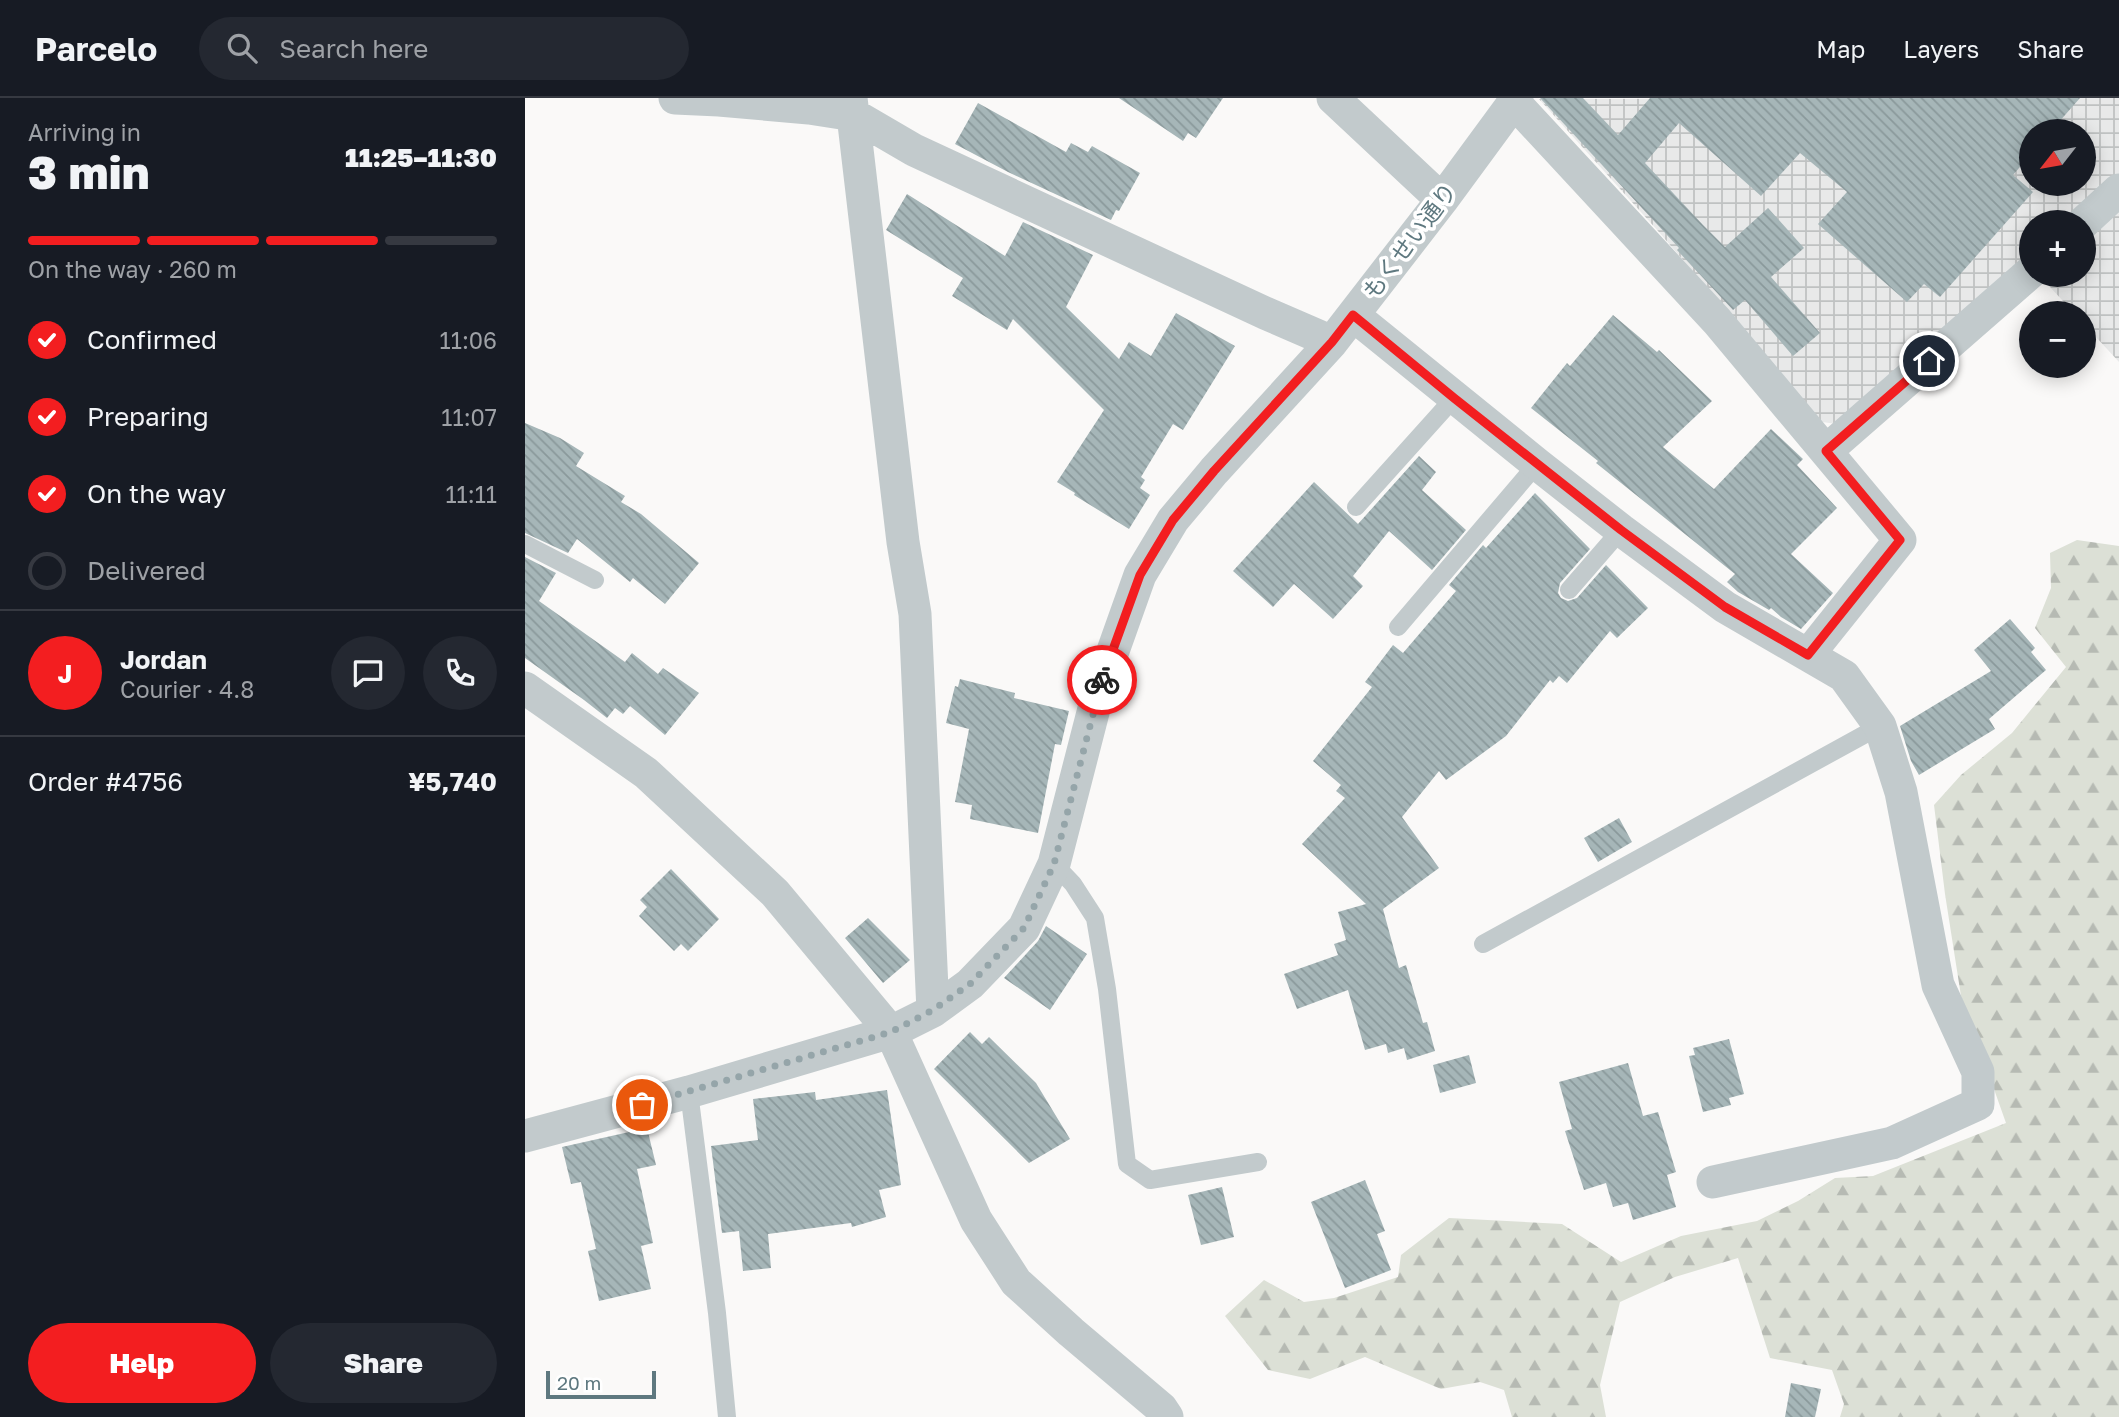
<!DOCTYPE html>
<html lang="en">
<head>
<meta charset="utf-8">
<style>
	body { margin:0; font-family:"Golos Text","Noto Sans JP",sans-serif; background:#242831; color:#f1f3f6; height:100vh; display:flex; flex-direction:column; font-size:26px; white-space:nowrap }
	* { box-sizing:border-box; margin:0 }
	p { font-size:23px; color:#9ea1a6 }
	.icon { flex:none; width:38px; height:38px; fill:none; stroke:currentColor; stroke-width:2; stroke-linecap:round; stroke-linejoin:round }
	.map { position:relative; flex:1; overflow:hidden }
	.details { display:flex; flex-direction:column; background:#171b24; width:525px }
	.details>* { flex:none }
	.needle { width:46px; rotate:239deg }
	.tools { position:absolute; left:1494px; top:21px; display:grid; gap:14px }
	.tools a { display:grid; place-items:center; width:77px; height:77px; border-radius:50%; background:#171b24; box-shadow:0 4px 18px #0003; font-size:35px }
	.scale { position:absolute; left:21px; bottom:18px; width:110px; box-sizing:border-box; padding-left:7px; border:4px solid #5e787f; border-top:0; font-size:19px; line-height:24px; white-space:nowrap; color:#5e787f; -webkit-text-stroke:5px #fff; paint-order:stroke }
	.pin { position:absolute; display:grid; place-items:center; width:60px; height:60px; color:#fff; margin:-30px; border:4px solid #fff; border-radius:50%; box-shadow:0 2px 7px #0007 }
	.courier { position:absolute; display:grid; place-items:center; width:70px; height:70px; margin:-35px; border:5px solid #f31e20; border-radius:50%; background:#fff; color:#222; box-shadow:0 2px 9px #0007 }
	.summary em { font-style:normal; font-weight:800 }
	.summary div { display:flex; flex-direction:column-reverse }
	.summary { display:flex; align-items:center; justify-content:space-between; height:119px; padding:0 28px }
	h1 { font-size:46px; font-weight:800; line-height:52px }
	.bar { display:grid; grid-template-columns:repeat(4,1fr); gap:10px 7px; align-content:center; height:84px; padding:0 28px }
	.bar i { height:9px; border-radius:5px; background:#363941 }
	.bar .current { background:#f31e20 }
	.bar p { grid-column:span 4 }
	.line { display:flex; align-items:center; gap:18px; padding:0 28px; border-top:2px solid #363941 }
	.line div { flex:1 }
	.round { display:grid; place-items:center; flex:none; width:74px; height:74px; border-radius:37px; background:#242831 }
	ol { padding:0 28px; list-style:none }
	li { display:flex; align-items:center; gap:21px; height:77px }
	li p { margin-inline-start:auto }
	li .icon { padding:7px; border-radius:50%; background:#f31e20; color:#fff; stroke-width:4 }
	li:last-child { color:#9ea1a6 }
	li i { width:38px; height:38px; border:4px solid #363941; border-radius:50% }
	.button { display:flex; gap:14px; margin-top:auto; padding:14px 28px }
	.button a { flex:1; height:80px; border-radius:42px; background:#f31e20; color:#fff; font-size:28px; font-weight:800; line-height:80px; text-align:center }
	.button a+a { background:#242831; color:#f1f3f6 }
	header { display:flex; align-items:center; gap:42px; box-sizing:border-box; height:98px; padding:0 35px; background:#171b24; border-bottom:2px solid #363941 }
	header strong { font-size:33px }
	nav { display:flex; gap:38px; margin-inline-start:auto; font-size:24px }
	.search { width:490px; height:63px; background:#242831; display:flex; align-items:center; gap:18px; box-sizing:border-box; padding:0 24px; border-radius:38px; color:#9ea1a6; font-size:26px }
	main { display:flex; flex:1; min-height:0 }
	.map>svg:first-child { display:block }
</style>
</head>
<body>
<header>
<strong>Parcelo</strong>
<div class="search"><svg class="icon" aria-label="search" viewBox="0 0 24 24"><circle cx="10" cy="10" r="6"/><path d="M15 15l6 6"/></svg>Search here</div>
<nav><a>Map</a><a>Layers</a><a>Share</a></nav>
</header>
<main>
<section class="details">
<div class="summary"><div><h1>3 min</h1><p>Arriving in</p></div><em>11:25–11:30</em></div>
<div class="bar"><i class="current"></i><i class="current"></i><i class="current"></i><i></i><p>On the way · 260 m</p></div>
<ol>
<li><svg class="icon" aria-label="check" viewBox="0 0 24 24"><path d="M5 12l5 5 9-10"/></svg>Confirmed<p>11:06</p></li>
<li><svg class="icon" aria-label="check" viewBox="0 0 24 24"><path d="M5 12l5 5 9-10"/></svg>Preparing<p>11:07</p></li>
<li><svg class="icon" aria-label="check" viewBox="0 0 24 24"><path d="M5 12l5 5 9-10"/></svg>On the way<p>11:11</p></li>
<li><i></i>Delivered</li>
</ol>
<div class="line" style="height:126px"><b class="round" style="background:#f31e20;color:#fff">J</b><div><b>Jordan</b><p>Courier · 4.8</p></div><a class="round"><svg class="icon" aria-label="chat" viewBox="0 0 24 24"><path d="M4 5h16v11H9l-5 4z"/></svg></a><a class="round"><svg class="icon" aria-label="phone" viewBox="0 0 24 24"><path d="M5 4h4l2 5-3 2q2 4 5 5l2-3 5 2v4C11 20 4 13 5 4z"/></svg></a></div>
<div class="line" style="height:91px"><div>Order #4756</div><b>¥5,740</b></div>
<div class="button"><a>Help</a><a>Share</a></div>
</section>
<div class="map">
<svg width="1594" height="1319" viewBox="0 0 1594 1319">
	<defs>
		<pattern id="industrial-grid" width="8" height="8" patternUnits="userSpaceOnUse" patternTransform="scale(1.75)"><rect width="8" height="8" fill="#e8e9e9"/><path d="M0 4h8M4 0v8" fill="none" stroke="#bfc2c2"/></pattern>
		<pattern id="forest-firs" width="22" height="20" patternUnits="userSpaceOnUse" patternTransform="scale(1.75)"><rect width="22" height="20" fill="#dce0d6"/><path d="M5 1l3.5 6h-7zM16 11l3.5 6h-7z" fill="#b6bab3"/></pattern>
		<pattern id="building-back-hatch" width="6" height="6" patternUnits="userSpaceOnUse" patternTransform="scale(1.75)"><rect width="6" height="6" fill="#a6b6b8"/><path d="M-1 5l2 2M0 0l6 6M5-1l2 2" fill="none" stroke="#8a999b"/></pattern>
	</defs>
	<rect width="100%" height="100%" fill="#faf9f8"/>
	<path fill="url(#industrial-grid)" fill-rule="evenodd" d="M1594,0V264L1559,226V215H1549L1514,177H1559V124H1507V169L1312,326L1297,324L1133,133L1014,1ZM1507,33H1559V86H1507Z"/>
	<path fill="url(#forest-firs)" d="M1552,442L1594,448V1319H1315L1319,1306L1307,1272L1245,1260L1213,1160L1150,1179L1095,1204L1075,1287L1081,1319H987L979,1292L955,1284L916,1291L840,1259L785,1281L743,1272L700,1218L739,1182L779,1204L809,1200L873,1179L876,1157L924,1120L1037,1126L1096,1164L1156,1138L1232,1123L1273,1103L1310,1080L1348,1078L1481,1025L1436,898L1420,796L1409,707L1436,677L1487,635L1541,569L1510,530L1526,490L1525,455Z"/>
	<path fill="url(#building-back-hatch)" d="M594,0H698L671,40L663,35L658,43Z
		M1015,0H1058L1093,37L1125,0H1555L1526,33H1507V55L1488,77L1508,94L1415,199L1399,186L1382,204L1293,126L1322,94L1275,55L1236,98L1154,25L1120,65L1178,127L1200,149L1243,110L1279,150L1246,179L1295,235L1268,258L1220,202L1208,212L1152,152L1154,150Z
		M453,5L541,54L546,45L563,54L567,48L615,75L594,113L591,112L586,122L483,74L430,46Z
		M382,96L480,158L498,124L568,157L541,209L594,261L604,244L626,258L651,215L710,248L658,332L648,326L616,379L620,382L615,390L625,397L604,431L549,397L550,395L532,384L579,312L488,221L482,232L427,198L438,180L361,132Z
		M1088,217L1132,254L1134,252L1187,303L1138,349L1189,391L1246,331L1278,361L1272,367L1312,410L1266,456L1308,495L1276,531L1256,519L1246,510L1244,512L1213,494L1202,484L1210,476L1071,365L1073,363L1006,310L1042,265L1045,268Z
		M0,325L35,340L59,355L51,368L100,398L96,404L116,416L174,465L140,506L108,480L105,484L52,441L43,455L0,435Z
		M894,358L911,374L897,392L941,432L907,472L864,433L828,478L838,488L808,521L769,486L748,509L708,473L789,384L833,426Z
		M1010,395L1065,451L1035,485L1033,495L1036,500L1043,503L1052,500L1081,467L1123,510L1092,540L1085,533L1042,585L1034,578L1028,585L1025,582L981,638L921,682L914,673L877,719L914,770L858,811L874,870L881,867L898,925L902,924L910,953L882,962L879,950L863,955L861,946L840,952L823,892L772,911L759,876L813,857L809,846L821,842L813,814L841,806L777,746L820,700L811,693L816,687L788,663L847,589L840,584L868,547L878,555L931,493L924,487L958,447L961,450Z
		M0,459L31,475L14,503L100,564L107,555L133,576L138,570L174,595L140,637L105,608L98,616L90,610L82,620L59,602L0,560Z
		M1485,521L1510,550L1506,554L1521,572L1464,621L1470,631L1394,677L1386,663L1375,628L1466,573L1449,552Z
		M435,581L490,595L489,600L544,613L536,647L530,646L513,735L445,721L447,707L430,704L444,631L421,625L430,588L433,589Z
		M1094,720L1107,744L1073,764L1059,740Z
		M146,771L194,821L163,853L156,846L149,853L114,818L122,809L115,802Z
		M343,820L385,862L358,885L320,840Z
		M521,828L562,856L525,912L479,880L513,843Z
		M445,934L457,946L464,939L511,985L545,1041L504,1065L409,971Z
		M1204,941L1219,996L1204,1000L1206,1007L1178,1014L1164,958L1170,957L1168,950Z
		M944,957L951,985L915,995L908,967Z
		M1103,965L1118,1018L1133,1014L1151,1074L1142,1077L1151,1109L1108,1122L1103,1105L1088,1109L1081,1085L1059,1092L1040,1033L1047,1031L1034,984Z
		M362,992L376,1087L354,1092L361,1119L327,1129L326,1125L243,1136L246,1170L218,1173L214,1133L197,1135L186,1048L233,1042L228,1001L290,994L291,1002Z
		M122,1030L131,1067L112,1071L128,1145L116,1148L126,1191L74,1203L63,1153L71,1151L56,1084L46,1086L37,1049Z
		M840,1082L860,1133L852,1136L866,1172L820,1190L786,1104Z
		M697,1089L709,1139L676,1147L663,1097Z
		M1266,1285L1296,1291L1290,1319H1260Z"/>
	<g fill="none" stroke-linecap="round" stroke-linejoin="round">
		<path stroke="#c2cacc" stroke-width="18" d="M831,409L929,300
			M0,446L70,482
			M1044,492L1096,432
			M873,529L1012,366
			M529,766L548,786L570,820L582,891L602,1066L625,1082L733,1064
			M958,846L1355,628
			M164,994L192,1215L202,1319"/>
		<path stroke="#c2cacc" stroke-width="33" d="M150,0L194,2L284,10L329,17L389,52L740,215L807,244
			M326,0L378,444L390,516L408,913
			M808,0L917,102
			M989,4L1192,223L1375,442L1283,557
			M1559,124L1594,92
			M828,217L1012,366L1096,432L1200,509L1319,578L1355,628L1376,694L1413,887L1453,974V1006L1367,1045L1188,1084
			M1301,353L1507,173
			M0,590L121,675L250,795L366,934L451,1122L491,1184L546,1234L636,1310L642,1319
			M0,1038L164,994L366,934L408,913L445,886L499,830L529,766L573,595L615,477L648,422L689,373L807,244L917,102L992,0"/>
	</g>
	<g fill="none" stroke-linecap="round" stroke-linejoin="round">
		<path stroke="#95a5a9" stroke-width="7" stroke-dasharray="0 12.6" d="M117,1007L366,934L408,912L445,886L499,830L529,766L577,582"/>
		<path stroke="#f31e20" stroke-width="9" d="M577,582L615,477L648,422L689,373L807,244L828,217L929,300L1096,432L1200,509L1283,557L1375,442L1301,353L1404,263"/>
	</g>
	<g text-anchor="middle" stroke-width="7" stroke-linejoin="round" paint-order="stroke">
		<g font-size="23" fill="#5e787f" stroke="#fff">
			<text transform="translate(885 143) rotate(-53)" y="8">もくせい通り</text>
		</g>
	</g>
</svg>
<div class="tools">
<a><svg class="needle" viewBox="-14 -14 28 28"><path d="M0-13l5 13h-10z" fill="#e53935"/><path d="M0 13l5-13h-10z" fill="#9ea1a6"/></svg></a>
<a>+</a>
<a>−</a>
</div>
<div class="scale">20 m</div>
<div class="pin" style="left:117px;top:1007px;background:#ea580c"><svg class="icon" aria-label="bag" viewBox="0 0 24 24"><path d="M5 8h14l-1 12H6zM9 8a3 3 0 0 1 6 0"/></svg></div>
<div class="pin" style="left:1404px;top:263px;background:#1f2937"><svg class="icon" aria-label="home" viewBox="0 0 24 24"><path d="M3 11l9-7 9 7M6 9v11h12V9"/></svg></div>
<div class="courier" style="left:577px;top:582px"><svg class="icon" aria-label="bike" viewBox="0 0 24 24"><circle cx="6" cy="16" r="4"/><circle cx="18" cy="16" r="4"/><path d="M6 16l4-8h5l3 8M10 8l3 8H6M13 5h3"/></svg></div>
</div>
</main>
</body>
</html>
